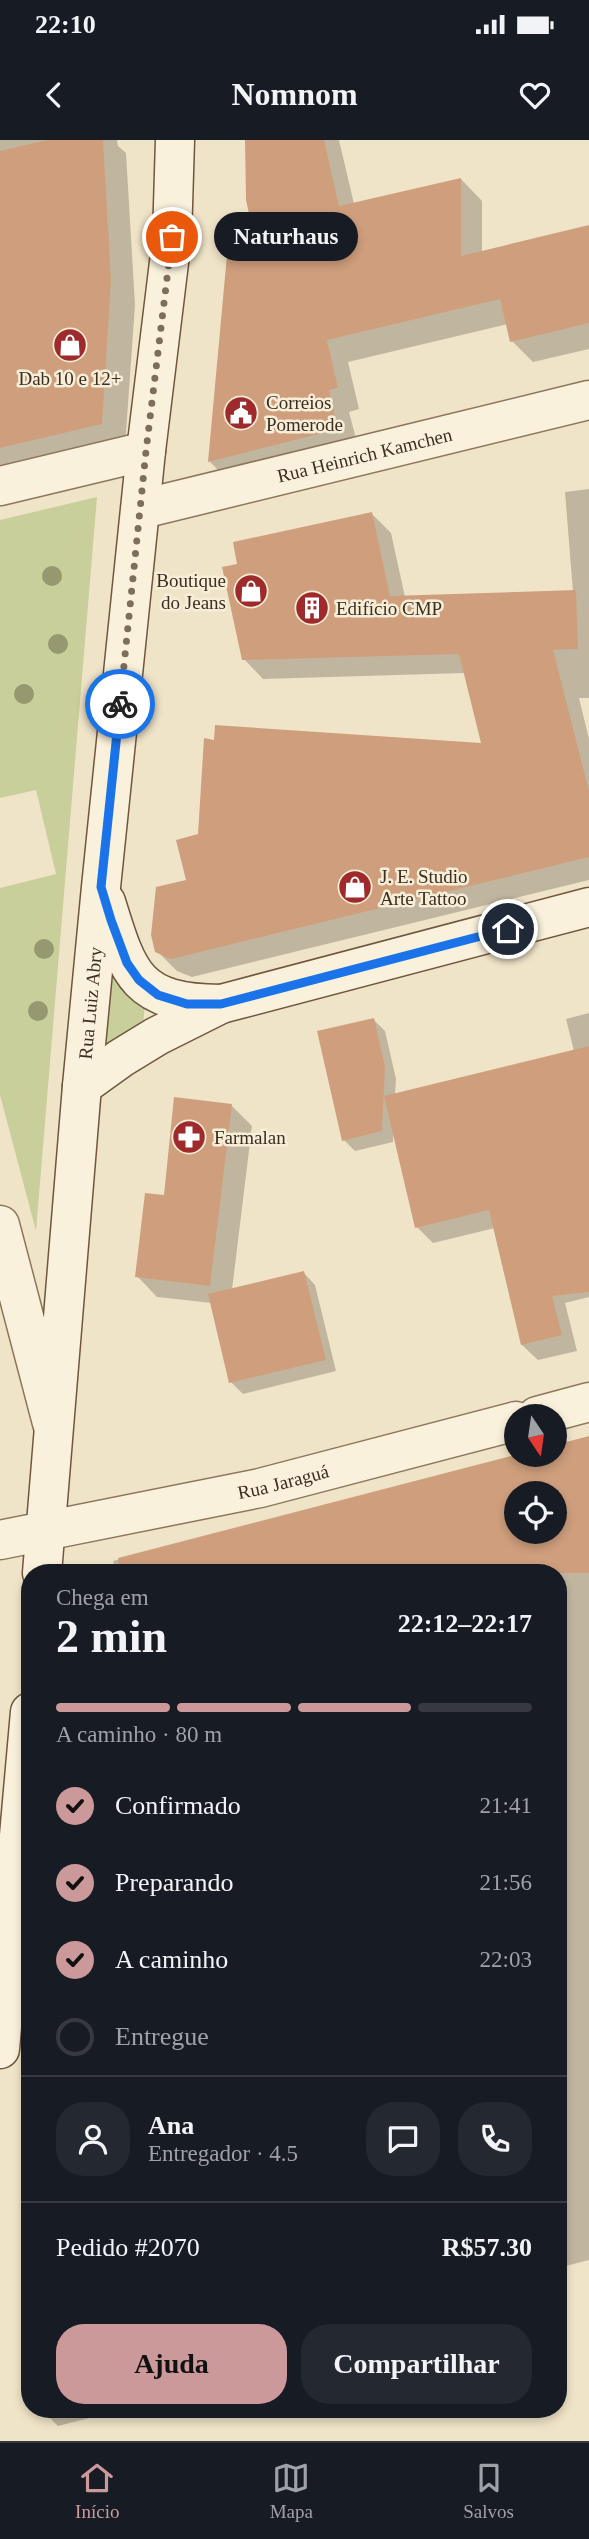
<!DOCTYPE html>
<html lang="pt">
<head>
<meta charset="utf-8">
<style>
	body { margin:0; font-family:"Times New Roman",serif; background:#242831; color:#f1f3f6; height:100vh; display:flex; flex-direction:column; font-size:26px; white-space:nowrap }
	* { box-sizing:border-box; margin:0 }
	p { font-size:23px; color:#9ea1a6 }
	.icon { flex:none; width:38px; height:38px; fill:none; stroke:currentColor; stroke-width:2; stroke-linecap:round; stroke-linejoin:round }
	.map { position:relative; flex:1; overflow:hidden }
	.side { position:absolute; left:21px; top:1424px; width:546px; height:854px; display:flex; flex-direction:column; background:#171b24; border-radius:28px; box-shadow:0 4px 10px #0003 }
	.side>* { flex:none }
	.needle { width:46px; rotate:167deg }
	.fabs { position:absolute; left:504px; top:1264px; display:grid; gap:14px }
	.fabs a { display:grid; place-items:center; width:63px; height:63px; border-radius:50%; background:#171b24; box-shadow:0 4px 10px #0003; font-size:35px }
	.pin { position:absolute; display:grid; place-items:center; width:60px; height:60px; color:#fff; margin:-30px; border:4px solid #fff; border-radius:50%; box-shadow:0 2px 7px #0007 }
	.courier { position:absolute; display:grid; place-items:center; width:70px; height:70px; margin:-35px; border:5px solid #1a73e8; border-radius:50%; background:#fff; color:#222; box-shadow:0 2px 9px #0007 }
	.bubble { position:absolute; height:49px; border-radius:24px; background:#171b24; box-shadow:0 4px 10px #0003; font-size:23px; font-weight:700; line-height:49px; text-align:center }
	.summary em { font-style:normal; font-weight:700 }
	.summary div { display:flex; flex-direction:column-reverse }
	.summary { display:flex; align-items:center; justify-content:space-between; height:119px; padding:0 35px }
	h1 { font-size:46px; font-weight:700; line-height:52px }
	.bar { display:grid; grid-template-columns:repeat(4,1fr); gap:10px 7px; align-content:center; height:84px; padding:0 35px }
	.bar i { height:9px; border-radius:5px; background:#363941 }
	.bar .current { background:#cc999b }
	.bar p { grid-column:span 4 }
	.line { display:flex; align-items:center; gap:18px; padding:0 35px; border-top:2px solid #363941 }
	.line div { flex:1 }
	.round { display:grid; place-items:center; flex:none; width:74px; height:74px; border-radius:28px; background:#242831 }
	ol { padding:0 35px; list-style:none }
	li { display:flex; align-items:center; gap:21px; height:77px }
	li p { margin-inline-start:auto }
	li .icon { padding:7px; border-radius:50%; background:#cc999b; color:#111; stroke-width:4 }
	li:last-child { color:#9ea1a6 }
	li i { width:38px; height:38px; border:4px solid #363941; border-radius:50% }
	.primary-button { display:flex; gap:14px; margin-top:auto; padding:14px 35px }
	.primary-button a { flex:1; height:80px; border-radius:28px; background:#cc999b; color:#111; font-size:28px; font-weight:700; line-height:80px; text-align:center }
	.primary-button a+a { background:#242831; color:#f1f3f6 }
	.status { display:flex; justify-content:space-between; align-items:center; height:49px; padding:0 35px; background:#171b24; direction:ltr }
	.status svg { height:19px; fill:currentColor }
	header { display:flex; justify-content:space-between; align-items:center; height:91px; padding:0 35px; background:#171b24; font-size:32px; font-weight:700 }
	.tabs { display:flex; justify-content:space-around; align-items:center; height:98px; border-top:2px solid #363941; background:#171b24; font-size:19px; color:#9ea1a6 }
	.tabs a { display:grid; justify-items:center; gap:4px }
	.tabs .current { color:#cc999b }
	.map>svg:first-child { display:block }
</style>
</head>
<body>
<div class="status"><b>22:10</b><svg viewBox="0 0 49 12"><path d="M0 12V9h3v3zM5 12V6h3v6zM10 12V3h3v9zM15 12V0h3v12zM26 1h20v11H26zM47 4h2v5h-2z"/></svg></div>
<header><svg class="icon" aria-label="back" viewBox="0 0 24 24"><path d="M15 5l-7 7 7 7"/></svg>Nomnom<svg class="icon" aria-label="heart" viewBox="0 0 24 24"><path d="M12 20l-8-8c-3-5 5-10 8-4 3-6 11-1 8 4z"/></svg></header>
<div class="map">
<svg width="589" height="2301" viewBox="0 0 589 2301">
	<rect width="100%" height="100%" fill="#f0e4c8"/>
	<path fill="#c9cf9b" d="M97,357L36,1091L0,955V748L56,734L36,650L0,658V380Z
		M101,834L116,835L145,861L143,889L94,923Z"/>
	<path fill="#0003" fill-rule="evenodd" d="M0,0H117L118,6L126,13L135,165L125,307L0,338Z
		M246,0H339L354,64L461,39L482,61V112L589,86V209L533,222L512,201L508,184L348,222L359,269L349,272L359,310L231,343L210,322L231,94L254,88Z
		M589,349V558H579L589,599V740L192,837L177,831L157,811L188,742L483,605L465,533L263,539L244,519L239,425L372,374L391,393L405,457L573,452L565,352Z
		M589,873V1157L565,1163L577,1211L538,1220L522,1205L495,1088L433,1103L417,1087L393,992V1002L355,1011L344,1000L373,879L385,891L396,939L395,955L574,911L566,879Z
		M232,966L252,986L232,1150L304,1133L315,1145L336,1231L243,1254L231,1242L212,1163L157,1157L137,1136L165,1057Z
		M589,1298V2120L558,2128V1433H116L113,1421L526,1314H555V1307ZM516,1353H555V1391H516Z
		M42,2270H121L58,2286Z"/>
	<path fill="#cf9f7d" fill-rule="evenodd" d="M47,0H103L111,140L102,284L0,308V11Z
		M245,0H324L339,66L461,38V116L589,85V183L510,202L500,159L327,200L338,248L329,250L338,289L208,322L229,93L252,87L246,60Z
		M372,372L390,456L576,450L578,509L553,510L589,651V717L171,819L155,812L151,795L156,747L186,740L176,700L198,694L204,598L214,600L215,585L481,603L459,514L242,520L222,427L237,424L233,402Z
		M374,878L385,927L382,991L342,1001L317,891Z
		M589,906V1152L552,1156L562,1195L521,1205L489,1070L415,1088L384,956Z
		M174,957L232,964L210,1146L135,1137L145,1053L164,1055Z
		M304,1131L326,1220L229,1243L208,1154Z
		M589,1296V1433H120L118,1418L519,1314H555V1305ZM516,1353H555V1391H516Z"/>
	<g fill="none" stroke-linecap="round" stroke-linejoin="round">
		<g stroke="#8d765c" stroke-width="41">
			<g id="minor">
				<path d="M0,346L146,311"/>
				<path id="s1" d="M142,369L589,260"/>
				<path d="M0,1085L52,1283"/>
				<path d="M537,1276L589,1262"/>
				<path id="s2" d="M0,1400L260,1348L516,1281"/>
			</g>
		</g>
		<g stroke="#6f573f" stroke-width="41">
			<g id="secondary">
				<path d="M106,762C129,837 137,863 221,864"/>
				<path d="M82,946L121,918L157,896L221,864L589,767"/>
				<path id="s3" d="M42,1433L82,946L101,747L146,311L172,98L175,0"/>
				<path d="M0,1909L30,1572"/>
			</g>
		</g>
		<use href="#minor" stroke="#faf1dc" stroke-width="38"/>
		<use href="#secondary" stroke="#faf1dc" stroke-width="38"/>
	</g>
	<g fill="#96986f">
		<circle cx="52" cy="436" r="10"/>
		<circle cx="58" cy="504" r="10"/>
		<circle cx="24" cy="554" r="10"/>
		<circle cx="44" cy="809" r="10"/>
		<circle cx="38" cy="871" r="10"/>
	</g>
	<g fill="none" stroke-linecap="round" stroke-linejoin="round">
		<path stroke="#7c6e5b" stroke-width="7" stroke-dasharray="0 12.6" d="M120,564L146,311L172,97"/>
		<path stroke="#1a73e8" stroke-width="9" d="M120,564L101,747L111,780L127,823L139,840L158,855L187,864H221L508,789"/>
	</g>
	<defs>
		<g id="shop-disc" transform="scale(1.75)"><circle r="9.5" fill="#9e2a2b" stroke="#f7eed8"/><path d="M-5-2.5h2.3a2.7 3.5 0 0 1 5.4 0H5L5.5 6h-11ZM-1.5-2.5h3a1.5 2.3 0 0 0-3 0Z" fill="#fff"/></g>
		<g id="civic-disc" transform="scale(1.75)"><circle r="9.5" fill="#9e2a2b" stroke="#f7eed8"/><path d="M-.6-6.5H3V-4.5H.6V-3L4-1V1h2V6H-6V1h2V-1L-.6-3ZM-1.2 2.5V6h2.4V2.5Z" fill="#fff"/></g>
		<g id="building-disc" transform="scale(1.75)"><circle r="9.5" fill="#9e2a2b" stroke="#f7eed8"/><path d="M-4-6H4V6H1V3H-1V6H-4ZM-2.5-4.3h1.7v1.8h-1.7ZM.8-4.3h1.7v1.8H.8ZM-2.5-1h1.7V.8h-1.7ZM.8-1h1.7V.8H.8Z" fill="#fff"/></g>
		<g id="pharmacy-disc" transform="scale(1.75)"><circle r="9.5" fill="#9e2a2b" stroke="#f7eed8"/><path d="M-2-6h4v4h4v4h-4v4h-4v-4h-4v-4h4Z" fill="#fff"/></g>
	</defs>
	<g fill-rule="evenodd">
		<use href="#shop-disc" x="70" y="205"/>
		<use href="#civic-disc" x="241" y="273"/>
		<use href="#shop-disc" x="251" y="451"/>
		<use href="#building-disc" x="312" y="468"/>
		<use href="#shop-disc" x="355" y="747"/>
		<use href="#pharmacy-disc" x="189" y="997"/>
	</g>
	<g text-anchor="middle" stroke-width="5" stroke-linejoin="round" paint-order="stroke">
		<g font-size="19" fill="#3d2e20" stroke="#f7eed8" text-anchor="start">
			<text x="70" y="245" text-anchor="middle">Dab 10 e 12+</text>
			<text x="266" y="269">Correios<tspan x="266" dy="22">Pomerode</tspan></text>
			<text x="226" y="447" text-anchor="end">Boutique<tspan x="226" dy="22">do Jeans</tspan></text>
			<text x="336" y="475">Edifício CMP</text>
			<text x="380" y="743">J. E. Studio<tspan x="380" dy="22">Arte Tattoo</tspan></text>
			<text x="214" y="1004">Farmalan</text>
		</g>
		<g font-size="19" fill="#3d2e20" stroke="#f7eed8">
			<text dy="7" stroke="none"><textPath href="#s1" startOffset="229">Rua Heinrich Kamchen</textPath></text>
			<text dy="7" stroke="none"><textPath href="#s3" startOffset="572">Rua Luiz Abry</textPath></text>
			<text dy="7" stroke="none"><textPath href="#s2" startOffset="289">Rua Jaraguá</textPath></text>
		</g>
	</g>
</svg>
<div class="fabs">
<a><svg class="needle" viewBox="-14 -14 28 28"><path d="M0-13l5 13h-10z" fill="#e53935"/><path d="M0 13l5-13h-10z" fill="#9ea1a6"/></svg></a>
<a><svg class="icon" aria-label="locate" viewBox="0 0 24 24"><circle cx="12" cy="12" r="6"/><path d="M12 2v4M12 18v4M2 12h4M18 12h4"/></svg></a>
</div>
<div class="pin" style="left:172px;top:97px;background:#ea580c"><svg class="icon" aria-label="bag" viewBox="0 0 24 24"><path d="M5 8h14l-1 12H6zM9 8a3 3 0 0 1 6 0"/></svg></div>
<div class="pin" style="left:508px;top:789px;background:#1f2937"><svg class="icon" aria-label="home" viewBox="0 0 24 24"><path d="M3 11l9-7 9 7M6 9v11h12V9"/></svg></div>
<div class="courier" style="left:120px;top:564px"><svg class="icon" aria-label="bike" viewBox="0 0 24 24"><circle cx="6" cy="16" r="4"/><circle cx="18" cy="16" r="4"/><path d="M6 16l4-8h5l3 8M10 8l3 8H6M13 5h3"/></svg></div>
<div class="bubble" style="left:214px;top:72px;width:144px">Naturhaus</div>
<section class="side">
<div class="summary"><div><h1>2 min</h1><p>Chega em</p></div><em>22:12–22:17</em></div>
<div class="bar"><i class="current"></i><i class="current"></i><i class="current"></i><i></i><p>A caminho · 80 m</p></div>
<ol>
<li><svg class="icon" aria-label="check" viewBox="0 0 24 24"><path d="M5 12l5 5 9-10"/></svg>Confirmado<p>21:41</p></li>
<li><svg class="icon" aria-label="check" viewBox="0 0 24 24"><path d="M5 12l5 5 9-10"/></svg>Preparando<p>21:56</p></li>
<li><svg class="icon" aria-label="check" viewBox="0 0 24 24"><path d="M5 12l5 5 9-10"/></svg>A caminho<p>22:03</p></li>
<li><i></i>Entregue</li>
</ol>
<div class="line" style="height:126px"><a class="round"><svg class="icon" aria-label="person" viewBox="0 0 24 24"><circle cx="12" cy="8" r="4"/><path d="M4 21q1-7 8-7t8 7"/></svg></a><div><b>Ana</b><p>Entregador · 4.5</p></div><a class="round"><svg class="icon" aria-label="chat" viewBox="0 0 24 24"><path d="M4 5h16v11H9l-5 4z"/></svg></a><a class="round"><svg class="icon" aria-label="phone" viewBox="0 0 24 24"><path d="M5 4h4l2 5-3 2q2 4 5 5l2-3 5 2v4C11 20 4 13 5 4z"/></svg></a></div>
<div class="line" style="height:91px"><div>Pedido #2070</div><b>R$57.30</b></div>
<div class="primary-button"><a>Ajuda</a><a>Compartilhar</a></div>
</section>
</div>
<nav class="tabs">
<a class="current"><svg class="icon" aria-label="home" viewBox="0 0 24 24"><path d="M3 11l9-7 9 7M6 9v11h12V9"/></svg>Início</a>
<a><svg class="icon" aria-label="map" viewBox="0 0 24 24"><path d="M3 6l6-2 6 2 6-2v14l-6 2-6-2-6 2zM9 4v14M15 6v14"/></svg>Mapa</a>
<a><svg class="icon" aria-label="saved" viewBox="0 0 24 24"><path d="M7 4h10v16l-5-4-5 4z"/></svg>Salvos</a>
</nav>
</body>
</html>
